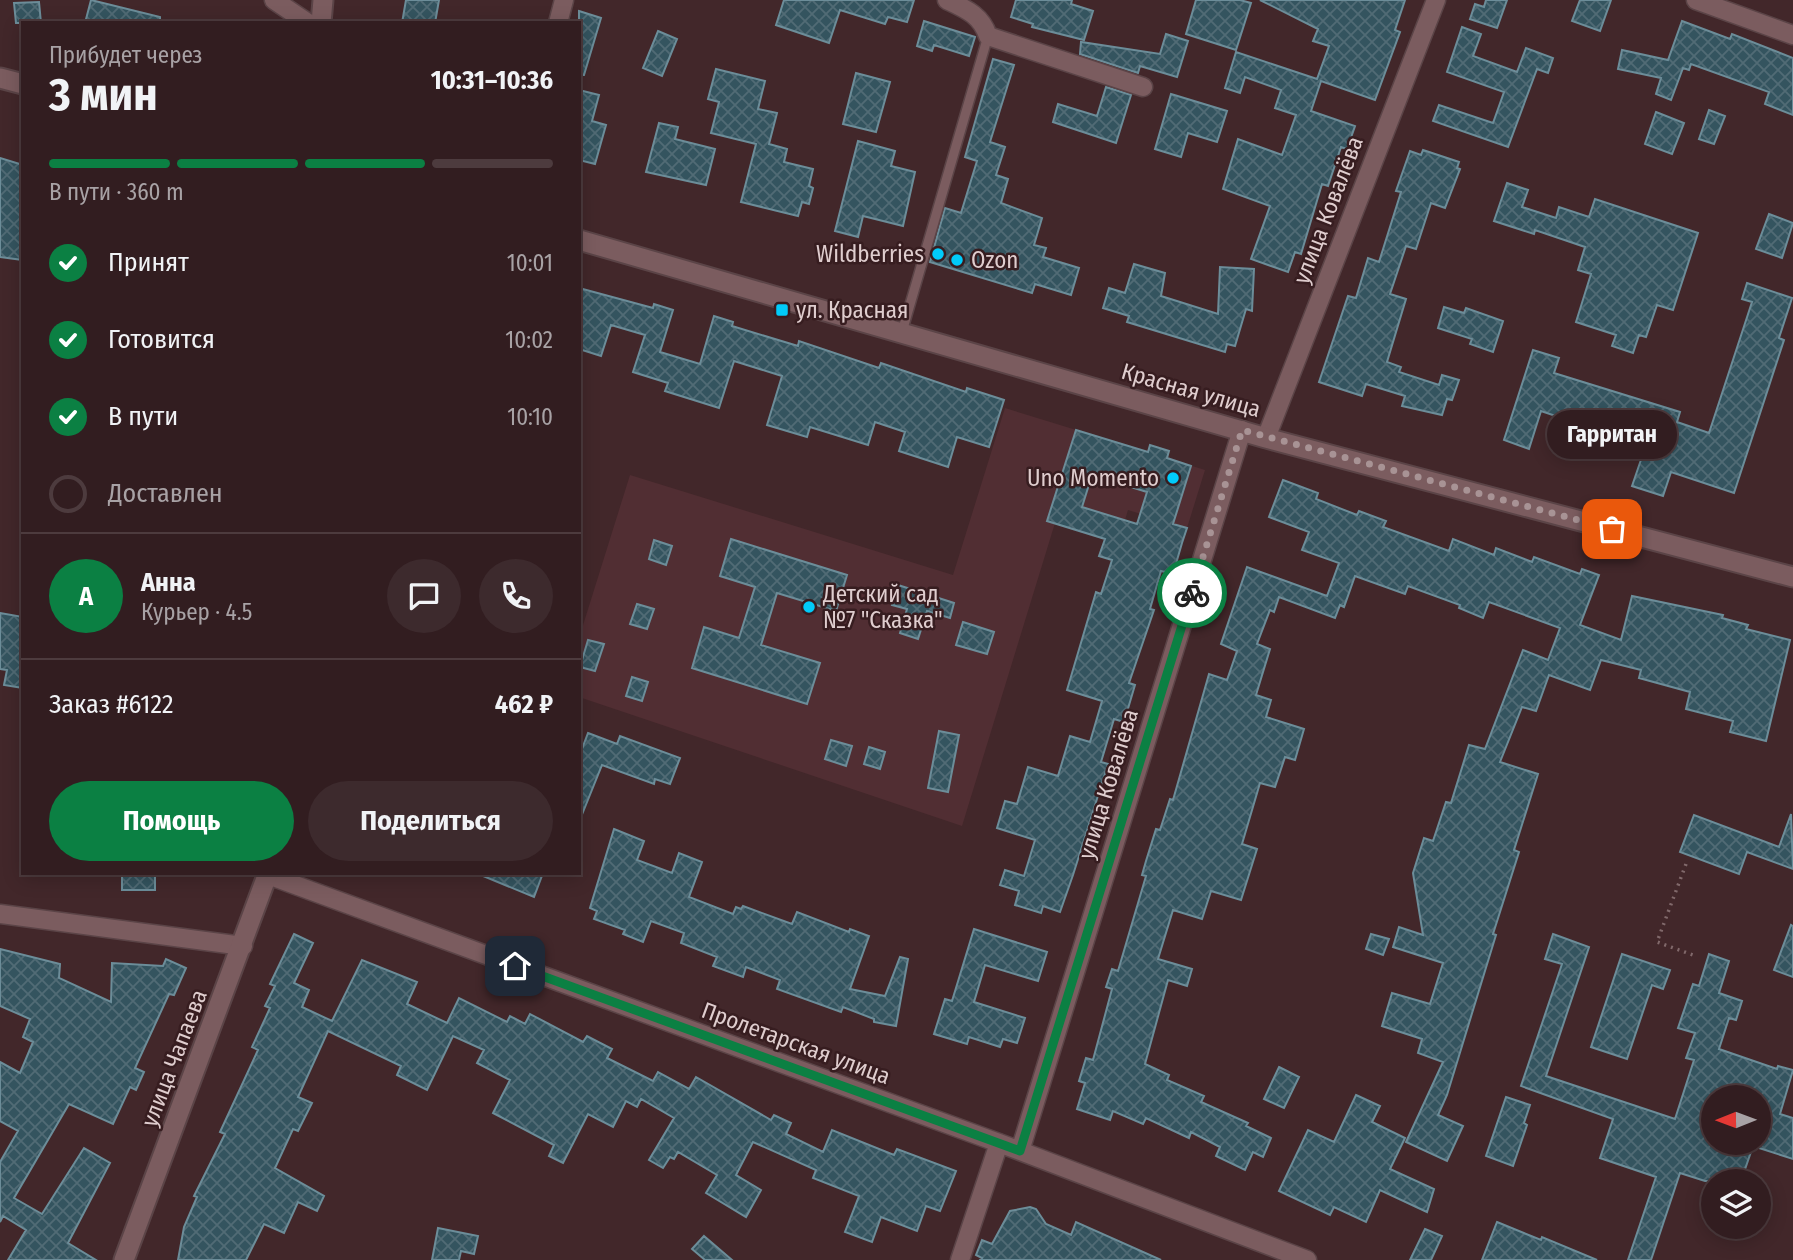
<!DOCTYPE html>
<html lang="ru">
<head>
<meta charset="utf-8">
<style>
	body { margin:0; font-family:"Fira Sans Condensed",sans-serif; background:#3d2a2d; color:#f1f3f6; height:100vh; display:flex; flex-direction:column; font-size:26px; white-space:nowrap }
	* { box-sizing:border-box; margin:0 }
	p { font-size:23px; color:#a8a2a5 }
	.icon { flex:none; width:38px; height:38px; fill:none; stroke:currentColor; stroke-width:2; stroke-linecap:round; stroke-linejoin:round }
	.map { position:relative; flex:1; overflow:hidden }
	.side { position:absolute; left:21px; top:21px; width:560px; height:854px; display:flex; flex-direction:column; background:#321d20; border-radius:0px; box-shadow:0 4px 18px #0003,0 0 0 2px #4d3b3e }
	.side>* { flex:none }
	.needle { width:46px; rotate:269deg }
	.fabs { position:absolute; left:1701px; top:1085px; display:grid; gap:14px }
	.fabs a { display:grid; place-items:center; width:70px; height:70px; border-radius:50%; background:#321d20; box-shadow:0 4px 18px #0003,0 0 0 2px #4d3b3e; font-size:35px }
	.pin { position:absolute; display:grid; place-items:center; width:60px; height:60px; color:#fff; margin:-30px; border-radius:14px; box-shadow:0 4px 10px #0006 }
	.courier { position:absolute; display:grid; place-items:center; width:70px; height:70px; margin:-35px; border:5px solid #0b8043; border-radius:50%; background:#fff; color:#222; box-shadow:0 2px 9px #0007 }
	.bubble { position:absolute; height:49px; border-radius:24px; background:#321d20; box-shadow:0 4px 18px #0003,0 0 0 2px #4d3b3e; font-size:23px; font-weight:700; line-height:49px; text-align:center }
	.overview em { font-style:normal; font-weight:700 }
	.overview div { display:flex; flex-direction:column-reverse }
	.overview { display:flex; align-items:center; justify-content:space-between; height:119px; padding:0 28px }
	h1 { font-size:46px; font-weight:700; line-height:52px }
	.bar { display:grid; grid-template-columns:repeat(4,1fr); gap:10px 7px; align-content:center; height:84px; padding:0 28px }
	.bar i { height:9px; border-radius:5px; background:#4d3b3e }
	.bar .selected { background:#0b8043 }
	.bar p { grid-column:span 4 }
	.line { display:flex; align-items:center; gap:18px; padding:0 28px; border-top:2px solid #4d3b3e }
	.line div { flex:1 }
	.round { display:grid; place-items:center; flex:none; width:74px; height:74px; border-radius:37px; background:#3d2a2d }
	ol { padding:0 28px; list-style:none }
	li { display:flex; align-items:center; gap:21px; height:77px }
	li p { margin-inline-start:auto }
	li .icon { padding:7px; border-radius:50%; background:#0b8043; color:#fff; stroke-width:4 }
	li:last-child { color:#a8a2a5 }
	li i { width:38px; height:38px; border:4px solid #4d3b3e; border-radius:50% }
	.action { display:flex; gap:14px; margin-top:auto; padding:14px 28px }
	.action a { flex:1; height:80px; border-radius:42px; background:#0b8043; color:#fff; font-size:28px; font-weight:700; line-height:80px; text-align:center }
	.action a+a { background:#3d2a2d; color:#f1f3f6 }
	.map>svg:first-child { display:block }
</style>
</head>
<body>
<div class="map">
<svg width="1793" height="1260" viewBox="0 0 1793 1260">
	<defs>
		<pattern id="building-cross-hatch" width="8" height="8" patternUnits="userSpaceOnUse" patternTransform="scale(1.75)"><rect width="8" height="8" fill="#34545f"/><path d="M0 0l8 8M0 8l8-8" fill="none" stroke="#516b75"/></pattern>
	</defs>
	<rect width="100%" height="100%" fill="#42272a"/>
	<path fill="#512e33" d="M1005,408L1148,452L1150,445L1169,451L1167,458L1205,470L1187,528L1128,510L1118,543L1055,523L962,826L579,697V638L630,475L953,575Z"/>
	<path fill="url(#building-cross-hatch)" stroke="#6c8d99" stroke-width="2" fill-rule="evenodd" d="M91,0L160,17V23H85Z
		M406,0H439L435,23H402Z
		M784,0H914L907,22L888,17L885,24L840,10L829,43L776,25Z
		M1016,0H1072L1071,4L1093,11L1084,40L1032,27L1033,24L1011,17Z
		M1196,0H1240L1251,3L1236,50L1186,34Z
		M1260,0H1405L1395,30L1400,32L1375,100L1321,81L1311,111L1355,126L1347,149L1341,147L1328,186L1322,184L1301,254L1295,252L1288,272L1251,259L1270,206L1223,189L1238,139L1282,155L1296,115L1275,108L1281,90L1245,77L1240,93L1225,88L1236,52L1317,79L1329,46L1313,41L1318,29Z
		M1486,0H1507L1497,28L1470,19L1475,4L1484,7Z
		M1580,0H1611L1600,31L1572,21Z
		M39,2L41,23H16L14,3Z
		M579,11L601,18L584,75H579Z
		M924,21L975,37L969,56L934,45L932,51L917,46Z
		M1682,21L1730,39L1732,34L1793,58V115L1765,104L1769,92L1691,64L1689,70L1683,68L1671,100L1656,94L1661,78L1618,69L1622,50L1668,60Z
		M1462,27L1481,34L1473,56L1517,72L1526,48L1553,58L1548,73L1537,69L1508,147L1433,121L1439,105L1493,123L1504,92L1447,72Z
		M658,31L677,39L662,76L643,68Z
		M1166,34L1188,41L1177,77L1140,66L1138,73L1080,54L1081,42L1160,54Z
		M993,59L1014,65L990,142L1005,147L996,175L1008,179L1001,203L1042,218L1034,245L1046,248L1043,257L1079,268L1071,295L1035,284L1032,293L930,262L945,208L961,213L977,161L965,157Z
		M716,69L765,81L758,109L777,113L769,144L787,149L784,162L813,169L809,186L813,188L809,204L802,202L798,216L741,202L756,144L711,133L719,102L708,99Z
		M856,73L890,82L876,132L843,124Z
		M1106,87L1131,95L1116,143L1053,122L1058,104L1097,116Z
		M579,90L599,95L592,121L606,125L595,164L579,160Z
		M1171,94L1227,111L1217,142L1188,133L1181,157L1155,149Z
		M1709,110L1725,116L1714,144L1699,139Z
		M1656,112L1684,123L1672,154L1645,144Z
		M659,123L678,127L675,139L715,149L706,185L646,172Z
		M858,141L895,151L891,166L915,172L903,226L863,216L858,237L835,231Z
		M1423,150L1459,162L1457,168L1460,169L1445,208L1431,203L1416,249L1406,246L1390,294L1406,299L1387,362L1401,367L1399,372L1439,385L1442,375L1459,380L1452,400L1447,399L1442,415L1402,406L1405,396L1366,384L1362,396L1319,382L1348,296L1356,298L1368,258L1379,262L1401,192L1396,191L1410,151L1421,155Z
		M0,158L23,165V260L0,257Z
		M1507,183L1528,190L1522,207L1556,218L1559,207L1589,217L1595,199L1698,233L1673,310L1657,305L1646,337L1639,335L1633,353L1612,346L1616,335L1576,322L1591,274L1578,270L1585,247L1535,230L1534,234L1494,221Z
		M1769,214L1793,223L1782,258L1756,249Z
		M1134,264L1165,273L1161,296L1218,314L1220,267L1254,269L1252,311L1246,309L1235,346L1227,344L1225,352L1127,322L1129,316L1103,308L1109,288L1125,293Z
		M1747,283L1792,298L1779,338L1784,340L1734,493L1671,472L1663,496L1632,486L1644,451L1635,448L1636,443L1541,411L1529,449L1504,440L1533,350L1559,358L1554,373L1680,412L1677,422L1709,433L1752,302L1742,299Z
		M579,288L653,308L654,304L673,310L660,352L700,364L714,316L733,322L732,326L798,346L799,341L879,368L881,363L966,392L967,388L1004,400L989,447L957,437L948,467L899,451L905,432L875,422L868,445L810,427L807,437L767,425L782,376L734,361L719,408L665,391L668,383L633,372L645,335L611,325L601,356L579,349Z
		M1444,307L1464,313L1466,308L1503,321L1493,352L1470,344L1472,339L1438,328Z
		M1076,430L1148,452L1150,445L1169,451L1167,458L1191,466L1173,524L1187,528L1182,543L1173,574L1161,571L1150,609L1154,610L1129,683L1135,685L1124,722L1114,719L1101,762L1108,764L1073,875L1060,912L1043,906L1041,913L1015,905L1019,891L1000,885L1005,870L1024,876L1035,840L997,828L1005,801L1017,804L1028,767L1058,776L1070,736L1090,742L1102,701L1067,690L1096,592L1101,594L1112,560L1099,556L1105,539L1047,521ZM1092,475L1147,492L1137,524L1082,507Z
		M1283,480L1318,493L1316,499L1357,515L1359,511L1386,521L1383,527L1449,551L1453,539L1494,555L1496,548L1532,562L1534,557L1580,574L1582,569L1599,575L1580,625L1621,640L1632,596L1723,615L1722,618L1748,625L1746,629L1790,640L1766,741L1730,732L1733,721L1686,709L1690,692L1639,678L1641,670L1601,660L1590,690L1549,675L1536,711L1522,707L1500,762L1538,774L1514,850L1519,852L1493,934L1496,935L1447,1095L1438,1115L1463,1126L1447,1161L1406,1142L1443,1062L1418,1053L1422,1039L1382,1026L1392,993L1430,1004L1443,963L1393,947L1399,927L1423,935L1413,873L1424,838L1433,841L1446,802L1451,803L1469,745L1485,749L1523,650L1548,660L1560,628L1489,602L1483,618L1459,608L1460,605L1408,586L1405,594L1355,576L1344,607L1340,605L1335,618L1279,597L1274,612L1270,610L1257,644L1270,649L1256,695L1271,700L1266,717L1304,729L1295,760L1285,757L1275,787L1260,783L1242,844L1257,849L1241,900L1211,891L1202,919L1173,910L1158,959L1192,969L1187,986L1168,980L1145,1064L1169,1075L1167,1080L1204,1096L1201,1102L1248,1123L1246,1126L1271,1138L1263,1157L1253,1152L1245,1170L1216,1156L1220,1147L1191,1132L1189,1138L1146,1118L1143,1124L1113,1111L1110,1120L1077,1109L1085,1083L1079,1081L1086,1058L1093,1060L1112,989L1106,987L1112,969L1118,971L1146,876L1142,875L1146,861L1156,829L1160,830L1170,799L1173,800L1209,674L1227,680L1237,651L1221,644L1247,567L1327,596L1339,563L1302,550L1309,532L1269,517Z
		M731,539L847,575L836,611L777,593L761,645L820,663L807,704L692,668L704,627L739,638L755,587L720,576Z
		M654,540L672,546L666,565L649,559Z
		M898,585L954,603L950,618L927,611L918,639L900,633L907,609L892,605Z
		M637,604L654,609L647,629L630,624Z
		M0,613L23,617V688L4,685L7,670L0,669Z
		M963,622L994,632L987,654L956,645Z
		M588,640L604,644L595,671L580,667Z
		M632,677L648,682L642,701L626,696Z
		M939,731L959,735L948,792L928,788Z
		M588,733L617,744L620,736L680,758L670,784L655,779L654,784L602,765L579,822V757Z
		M831,740L852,746L846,766L825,759Z
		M869,747L885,752L880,769L864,764Z
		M1791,814L1793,869L1747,852L1739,874L1680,852L1694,815L1779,847Z
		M614,829L644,841L637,860L672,873L679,853L702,862L689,897L733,914L736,907L741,909L743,906L792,924L797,912L849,932L850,929L869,936L850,989L885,996L900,957L908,959L896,1026L874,1022V1019L843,1007L841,1012L777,989L780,980L746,967L743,977L713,966L717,957L681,943L684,933L651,921L643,942L623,934L625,930L594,919L597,911L590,908Z
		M122,873H155V890H122Z
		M476,873H543L534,897Z
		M1791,925L1793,926V977L1774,970Z
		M974,929L1047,952L1038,981L985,965L974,1002L1025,1018L1017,1043L1003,1039L1000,1047L969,1037L967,1044L934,1034L945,999L952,1001Z
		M294,934L313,943L294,983L309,990L302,1007L332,1021L362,960L417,982L407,1004L447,1023L459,998L507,1022L510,1016L525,1024L530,1014L583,1042L587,1036L612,1049L607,1058L653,1081L658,1072L689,1089L696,1077L771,1120L774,1115L791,1123L786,1134L823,1152L832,1130L894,1155L897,1149L956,1171L940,1211L926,1206L917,1231L881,1217L872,1242L845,1232L859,1196L813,1178L816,1170L753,1142L736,1175L761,1190L746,1217L706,1193L717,1175L678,1152L674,1159L670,1157L663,1168L649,1160L674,1118L641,1099L637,1107L626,1101L613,1127L588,1114L563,1163L549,1156L554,1145L493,1113L510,1080L477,1063L484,1050L453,1036L427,1090L397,1075L401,1066L328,1031L298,1097L312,1103L298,1131L293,1129L275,1168L324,1196L317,1211L298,1202L284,1233L264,1224L246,1260H178L184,1227L197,1197L194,1196L225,1134L220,1132L258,1050L252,1047L270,1008L265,1006L275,986L270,984Z
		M1371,934L1389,939L1383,955L1366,949Z
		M1553,934L1589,947L1546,1076L1675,1119L1694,1060L1686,1058L1695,1033L1678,1028L1693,984L1699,986L1709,954L1729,961L1719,993L1742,1001L1736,1020L1729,1018L1719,1049L1777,1069L1778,1066L1793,1070L1780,1114L1793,1118V1159L1759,1148V1097H1713V1143H1754L1741,1181H1705L1680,1173L1651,1260H1628L1656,1177L1600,1158L1613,1119L1521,1086L1562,964L1545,959Z
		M0,949L60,964L59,978L111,1002L112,963L163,966L166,959L186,968L174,995L169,994L135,1068L144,1072L136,1090L130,1087L113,1124L69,1104L14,1198L42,1214L84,1148L110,1163L68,1243L96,1260H8L26,1230L3,1216L0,1222V1162L18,1131L0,1121V1062L20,1073L33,1042L23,1037L30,1019L0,1006Z
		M1622,954L1670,970L1663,989L1652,985L1627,1059L1591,1047Z
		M1279,1067L1299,1077L1284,1108L1264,1099Z
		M1356,1095L1380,1106L1372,1122L1405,1138L1390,1169L1434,1189L1427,1212L1380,1190L1366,1222L1334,1207L1330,1215L1279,1191L1308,1130L1334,1142Z
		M1506,1097L1530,1105L1524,1123L1527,1125L1513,1166L1486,1156Z
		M1030,1207L1036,1209L1046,1224L1071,1235L1076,1222L1161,1260H980L982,1258L976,1255L982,1240L992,1244L1010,1211Z
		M1497,1222L1541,1240L1542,1237L1597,1260H1482Z
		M438,1228L478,1236L474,1254L461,1251L459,1260H432Z
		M1425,1229L1442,1236L1431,1260H1410Z
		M704,1236L732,1260H705L692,1249Z"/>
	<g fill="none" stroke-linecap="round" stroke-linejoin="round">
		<g stroke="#5b4447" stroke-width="12">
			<path id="service" d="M902,332L988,36"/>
		</g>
		<g stroke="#5b4447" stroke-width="21">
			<path id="minor" d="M274,0L308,23
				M947,0C966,9 981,15 988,36L1143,87
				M1696,0L1793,35
				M558,23L564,0
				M1266,438L1436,0
				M268,875L999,1143L1307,1260
				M0,914L243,946
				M1020,1151L1242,430
				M960,1260L999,1143"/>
		</g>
		<g stroke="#5b4447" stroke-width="23">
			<path id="tertiary" d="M321,23L323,0
				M0,78L23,84
				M579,240L1266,438L1793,577
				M124,1260L268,873"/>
		</g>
		<path stroke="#81696b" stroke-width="3.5" stroke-dasharray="2 5" stroke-linecap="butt" d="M1686,864L1657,942L1693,955"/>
		<use href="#service" stroke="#7b5c5f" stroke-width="9"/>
		<use href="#minor" stroke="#7b5c5f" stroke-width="18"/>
		<use href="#tertiary" stroke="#7b5c5f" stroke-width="19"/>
	</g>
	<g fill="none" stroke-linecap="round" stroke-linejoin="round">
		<path stroke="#a89395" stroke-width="7" stroke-dasharray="0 12.6" d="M1192,593L1242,430L1612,529"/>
		<path stroke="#0b8043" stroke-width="9" d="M515,966L1020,1151L1192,593"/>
	</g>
	<g fill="#01cbf9" stroke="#371d20" stroke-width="2.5">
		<circle cx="938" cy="254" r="7"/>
		<circle cx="957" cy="260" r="7"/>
		<rect x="775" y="303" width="14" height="14" rx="3.5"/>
		<circle cx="1173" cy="478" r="7"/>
		<circle cx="809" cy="607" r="7"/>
	</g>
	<g text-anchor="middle" stroke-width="5" stroke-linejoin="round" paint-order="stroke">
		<g font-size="23" fill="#dfcdce" stroke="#371d20">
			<text transform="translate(1328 210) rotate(-69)" y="8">улица Ковалёва</text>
			<text transform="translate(1191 390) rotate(16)" y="8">Красная улица</text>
			<text transform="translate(1108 784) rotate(-73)" y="8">улица Ковалёва</text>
			<text transform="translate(796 1043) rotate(20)" y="8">Пролетарская улица</text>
			<text transform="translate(174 1058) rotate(-69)" y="8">улица Чапаева</text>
		</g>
		<g font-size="23" fill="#dfcdce" stroke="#371d20" text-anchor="start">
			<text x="924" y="262" text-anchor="end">Wildberries</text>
			<text x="971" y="268">Ozon</text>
			<text x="796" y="318">ул. Красная</text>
			<text x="1159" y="486" text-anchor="end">Uno Momento</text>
			<text x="823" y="602">Детский сад<tspan x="823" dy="26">№7 "Сказка"</tspan></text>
		</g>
	</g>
</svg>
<div class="fabs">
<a><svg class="needle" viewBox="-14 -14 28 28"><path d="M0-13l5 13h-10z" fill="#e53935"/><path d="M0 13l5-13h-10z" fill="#a8a2a5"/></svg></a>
<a><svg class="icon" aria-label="layers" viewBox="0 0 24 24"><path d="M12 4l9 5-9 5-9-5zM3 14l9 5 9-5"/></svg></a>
</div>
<div class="pin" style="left:1612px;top:529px;background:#ea580c"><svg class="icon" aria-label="bag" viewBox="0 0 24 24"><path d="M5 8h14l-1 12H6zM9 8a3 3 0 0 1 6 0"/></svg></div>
<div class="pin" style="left:515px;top:966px;background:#1f2937"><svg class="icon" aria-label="home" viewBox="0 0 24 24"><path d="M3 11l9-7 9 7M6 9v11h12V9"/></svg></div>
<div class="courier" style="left:1192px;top:593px"><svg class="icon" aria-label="bike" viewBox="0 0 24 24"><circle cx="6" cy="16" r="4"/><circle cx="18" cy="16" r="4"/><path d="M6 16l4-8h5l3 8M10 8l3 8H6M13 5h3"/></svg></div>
<div class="bubble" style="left:1547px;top:410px;width:130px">Гарритан</div>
<section class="side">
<div class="overview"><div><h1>3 мин</h1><p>Прибудет через</p></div><em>10:31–10:36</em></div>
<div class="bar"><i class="selected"></i><i class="selected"></i><i class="selected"></i><i></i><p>В пути · 360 m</p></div>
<ol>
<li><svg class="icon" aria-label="check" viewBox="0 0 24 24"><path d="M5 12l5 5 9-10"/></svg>Принят<p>10:01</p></li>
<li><svg class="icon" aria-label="check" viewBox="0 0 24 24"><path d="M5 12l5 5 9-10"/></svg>Готовится<p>10:02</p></li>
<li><svg class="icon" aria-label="check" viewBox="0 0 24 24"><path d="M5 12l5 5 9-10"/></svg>В пути<p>10:10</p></li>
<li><i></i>Доставлен</li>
</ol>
<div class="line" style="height:126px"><b class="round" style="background:#0b8043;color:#fff">А</b><div><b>Анна</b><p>Курьер · 4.5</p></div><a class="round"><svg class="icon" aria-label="chat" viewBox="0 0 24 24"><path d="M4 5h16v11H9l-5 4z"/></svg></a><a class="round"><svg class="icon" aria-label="phone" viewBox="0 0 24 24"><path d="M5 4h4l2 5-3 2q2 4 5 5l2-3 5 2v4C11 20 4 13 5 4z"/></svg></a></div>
<div class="line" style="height:91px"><div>Заказ #6122</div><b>462 ₽</b></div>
<div class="action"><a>Помощь</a><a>Поделиться</a></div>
</section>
</div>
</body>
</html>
